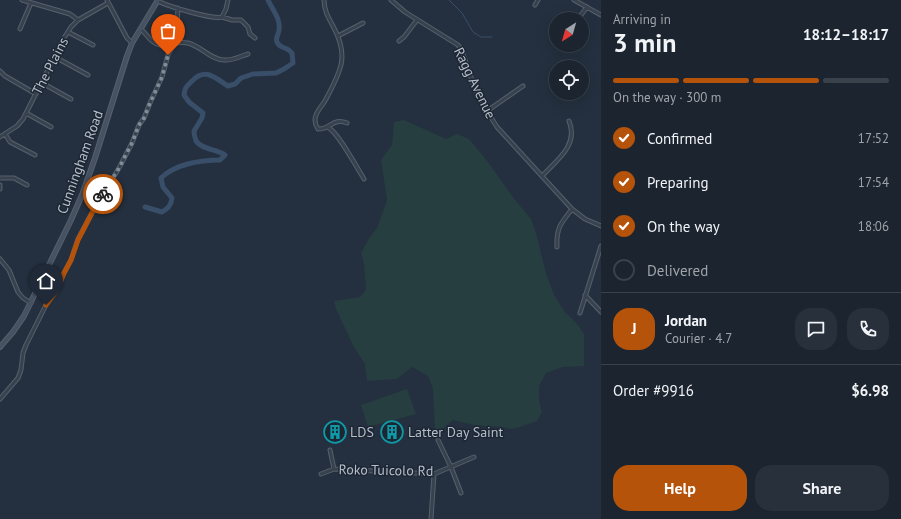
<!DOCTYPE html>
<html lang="en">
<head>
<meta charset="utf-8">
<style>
	body { margin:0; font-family:"PT Sans",sans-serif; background:#28303b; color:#f1f3f6; height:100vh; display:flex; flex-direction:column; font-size:15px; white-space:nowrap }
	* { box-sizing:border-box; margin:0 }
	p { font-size:13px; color:#a0a4aa }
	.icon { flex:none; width:22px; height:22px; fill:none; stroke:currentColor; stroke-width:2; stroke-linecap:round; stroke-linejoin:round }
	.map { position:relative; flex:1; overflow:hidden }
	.side { display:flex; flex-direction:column; background:#1b242f; width:300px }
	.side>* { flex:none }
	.needle { width:26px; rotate:217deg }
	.fabs { position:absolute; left:549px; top:12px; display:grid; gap:8px }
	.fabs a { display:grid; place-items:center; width:40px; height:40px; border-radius:50%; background:#1b242f; box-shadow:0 4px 16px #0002,0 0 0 1px #39414b; font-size:20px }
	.pin { position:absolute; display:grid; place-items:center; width:34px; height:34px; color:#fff; margin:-41px -17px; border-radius:50% 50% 50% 0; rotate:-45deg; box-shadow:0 0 4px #0007 }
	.pin .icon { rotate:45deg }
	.courier { position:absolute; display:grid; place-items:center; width:40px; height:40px; margin:-20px; border:3px solid #b45309; border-radius:50%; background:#fff; color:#222; box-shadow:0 1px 5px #0007 }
	.headline em { font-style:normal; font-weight:600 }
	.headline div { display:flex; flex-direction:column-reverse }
	.headline { display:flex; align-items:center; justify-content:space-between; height:68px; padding:0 12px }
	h1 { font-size:26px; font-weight:600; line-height:30px }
	.bar { display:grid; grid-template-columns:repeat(4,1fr); gap:6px 4px; align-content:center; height:48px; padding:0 12px }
	.bar i { height:5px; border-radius:3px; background:#39414b }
	.bar .on { background:#b45309 }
	.bar p { grid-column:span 4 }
	.line { display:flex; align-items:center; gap:10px; padding:0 12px; border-top:1px solid #39414b }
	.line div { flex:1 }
	.round { display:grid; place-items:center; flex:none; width:42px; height:42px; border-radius:16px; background:#28303b }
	ol { padding:0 12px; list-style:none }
	li { display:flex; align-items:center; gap:12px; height:44px }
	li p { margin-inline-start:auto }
	li .icon { padding:4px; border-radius:50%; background:#b45309; color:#fff; stroke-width:4 }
	li:last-child { color:#a0a4aa }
	li i { width:22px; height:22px; border:2px solid #39414b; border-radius:50% }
	.button { display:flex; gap:8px; margin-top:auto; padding:8px 12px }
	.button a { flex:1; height:46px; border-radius:16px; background:#b45309; color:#fff; font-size:16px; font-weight:600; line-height:46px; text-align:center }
	.button a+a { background:#28303b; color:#f1f3f6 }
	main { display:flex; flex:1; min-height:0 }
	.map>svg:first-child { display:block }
</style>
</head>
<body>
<main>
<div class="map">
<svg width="601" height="519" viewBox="0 0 601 519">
	<rect width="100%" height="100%" fill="#24303f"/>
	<path fill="#263e40" d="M404,120L446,139L457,134L469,139L488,162L515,200L531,219L536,233L546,273L554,295L564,311L577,324L584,334V366L563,367L546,373L539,386V401L542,412L537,421L520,427L511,429L502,427L474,425L453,420L441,430L435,431L433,388L428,376L412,367L397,379L367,381L365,364L354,347L336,309L334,301L360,297L366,290L364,264L361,253L370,237L377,228L387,200L381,160L392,145L394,122Z
		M407,389L416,414L368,427L361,405Z"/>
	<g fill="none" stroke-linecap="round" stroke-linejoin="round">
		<path stroke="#394e68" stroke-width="1" d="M449,0L462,13L473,32L481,37H492"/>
		<path stroke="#394e68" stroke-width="5" d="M145,207L162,212C168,208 171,206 172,198L163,187L161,178C175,164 201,160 220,160L225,155C217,149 202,150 196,141C195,138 194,134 194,131L202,118L203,113L189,102L184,95C185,87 186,87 192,81C206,67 215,78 228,86L235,84L241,78L253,74L276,73L284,69L293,63L292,53C291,52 289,50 287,49C283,47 279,47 277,42C275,38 279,34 279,30C281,19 272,9 268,0"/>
		<g stroke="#56606d" stroke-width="5">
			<path id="minor" d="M22,0L70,14L78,20
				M107,0L127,38L132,43
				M324,0C324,10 328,17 333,26C339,37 344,52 341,65C338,77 332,88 326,99C323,106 315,111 315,120C315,123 316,126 318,129C330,130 333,117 347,123
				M391,0L405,12L458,45L462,51L474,86L487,111L497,127L572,209L585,219L601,226
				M574,0L601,15
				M158,1C167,6 213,20 222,17L226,9L228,0
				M535,5L538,0
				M222,17L232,20H241L248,27L250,34L255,38
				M578,19L587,7
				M20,29L31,3
				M141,29C147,35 152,44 160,45C169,44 179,41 188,43C201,46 211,60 224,60C232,61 241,56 248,54
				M68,32L93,45
				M338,36L363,23
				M399,41L404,37L417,20
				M55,57L88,75
				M0,71L5,76L36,94
				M42,83L71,99
				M487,111L523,86
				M26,113L51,127
				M327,127C337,130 357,168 364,179
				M5,134L10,142L35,155
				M0,137L17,126L23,119L64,38L71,27L78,20L108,3
				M542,176C557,160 579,145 569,121
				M0,178H14L27,185
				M0,185V189
				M557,247C556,228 561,223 572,209
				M0,259L9,270L18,292L23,298L31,303
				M585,295L601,312
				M580,313L601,246
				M0,399L18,378L21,370L23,353L26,345L46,305L57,290L64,273L71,260L78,239L93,211L119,168L132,143L139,125L144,118L150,103L162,77L168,55L174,43L177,24L178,8
				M438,440L451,467L461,493
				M330,450L334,469
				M321,474L334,469L434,474L474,457
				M431,519L434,474"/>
		</g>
		<g stroke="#56606d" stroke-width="6">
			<path id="secondary" d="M0,347L13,332L24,316L71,220L82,195L95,158L127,56L132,43L158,0"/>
		</g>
		<use href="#minor" stroke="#38424f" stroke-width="3"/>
		<use href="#secondary" stroke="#465162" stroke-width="4"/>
	</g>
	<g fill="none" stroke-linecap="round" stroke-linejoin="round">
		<path stroke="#828c99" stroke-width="4" stroke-dasharray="0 7.2" d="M103,194L119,168L132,143L139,125L144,118L150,103L162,77L168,55"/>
		<path stroke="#b45309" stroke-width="5" d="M46,305L57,290L64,273L71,260L78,240L93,211L103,194"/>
	</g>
	<defs>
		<g id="building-ring" transform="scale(1.15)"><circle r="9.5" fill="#1d2734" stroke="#0f9aa8" stroke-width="1.5"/><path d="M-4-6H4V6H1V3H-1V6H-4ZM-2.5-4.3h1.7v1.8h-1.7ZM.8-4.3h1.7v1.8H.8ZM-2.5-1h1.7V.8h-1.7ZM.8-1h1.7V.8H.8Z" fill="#0f9aa8"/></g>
	</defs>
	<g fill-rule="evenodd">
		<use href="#building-ring" x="335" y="432"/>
		<use href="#building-ring" x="392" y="432"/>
	</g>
	<g text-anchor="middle" stroke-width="3" stroke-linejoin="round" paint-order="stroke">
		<g font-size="14" fill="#b5bdca" stroke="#1d2734">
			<text transform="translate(50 66) rotate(-63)" y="5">The Plains</text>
			<text transform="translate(475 83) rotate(64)" y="5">Ragg Avenue</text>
			<text transform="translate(80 162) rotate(-70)" y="5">Cunningham Road</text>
			<text transform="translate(386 470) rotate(1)" y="5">Roko Tuicolo Rd</text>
		</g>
		<g font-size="14" fill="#b5bdca" stroke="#1d2734" text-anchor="start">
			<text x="350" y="437">LDS</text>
			<text x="408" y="437">Latter Day Saint</text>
		</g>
	</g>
</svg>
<div class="fabs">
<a><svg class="needle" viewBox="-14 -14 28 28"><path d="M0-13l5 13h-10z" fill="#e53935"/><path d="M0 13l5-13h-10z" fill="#a0a4aa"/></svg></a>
<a><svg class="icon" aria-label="locate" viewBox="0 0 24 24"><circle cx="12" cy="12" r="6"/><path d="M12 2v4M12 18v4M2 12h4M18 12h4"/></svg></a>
</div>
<div class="pin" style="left:168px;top:55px;background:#ea580c"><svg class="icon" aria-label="bag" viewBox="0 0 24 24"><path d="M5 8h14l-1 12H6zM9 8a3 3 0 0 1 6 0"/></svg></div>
<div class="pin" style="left:46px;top:305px;background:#1f2937"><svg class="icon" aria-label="home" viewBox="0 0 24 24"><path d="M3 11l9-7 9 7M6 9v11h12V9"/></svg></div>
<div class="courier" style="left:103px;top:194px"><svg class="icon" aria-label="bike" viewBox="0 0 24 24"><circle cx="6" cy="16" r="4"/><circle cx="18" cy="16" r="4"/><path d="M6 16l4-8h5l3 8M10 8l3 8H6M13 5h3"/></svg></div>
</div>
<section class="side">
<div class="headline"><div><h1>3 min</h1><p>Arriving in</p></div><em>18:12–18:17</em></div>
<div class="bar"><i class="on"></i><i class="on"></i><i class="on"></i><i></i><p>On the way · 300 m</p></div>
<ol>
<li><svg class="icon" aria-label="check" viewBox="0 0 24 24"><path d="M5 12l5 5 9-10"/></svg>Confirmed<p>17:52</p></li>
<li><svg class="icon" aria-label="check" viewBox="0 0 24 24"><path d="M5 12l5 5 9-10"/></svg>Preparing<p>17:54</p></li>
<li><svg class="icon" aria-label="check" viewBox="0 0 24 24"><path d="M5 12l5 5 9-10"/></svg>On the way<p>18:06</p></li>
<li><i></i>Delivered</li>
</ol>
<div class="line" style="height:72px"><b class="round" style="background:#b45309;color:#fff">J</b><div><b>Jordan</b><p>Courier · 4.7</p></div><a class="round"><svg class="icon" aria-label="chat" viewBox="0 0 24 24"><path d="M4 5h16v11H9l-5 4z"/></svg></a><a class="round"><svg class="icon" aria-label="phone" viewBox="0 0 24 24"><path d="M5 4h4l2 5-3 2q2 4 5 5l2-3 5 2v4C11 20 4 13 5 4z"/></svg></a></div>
<div class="line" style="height:52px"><div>Order #9916</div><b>$6.98</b></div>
<div class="button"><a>Help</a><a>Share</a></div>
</section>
</main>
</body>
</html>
